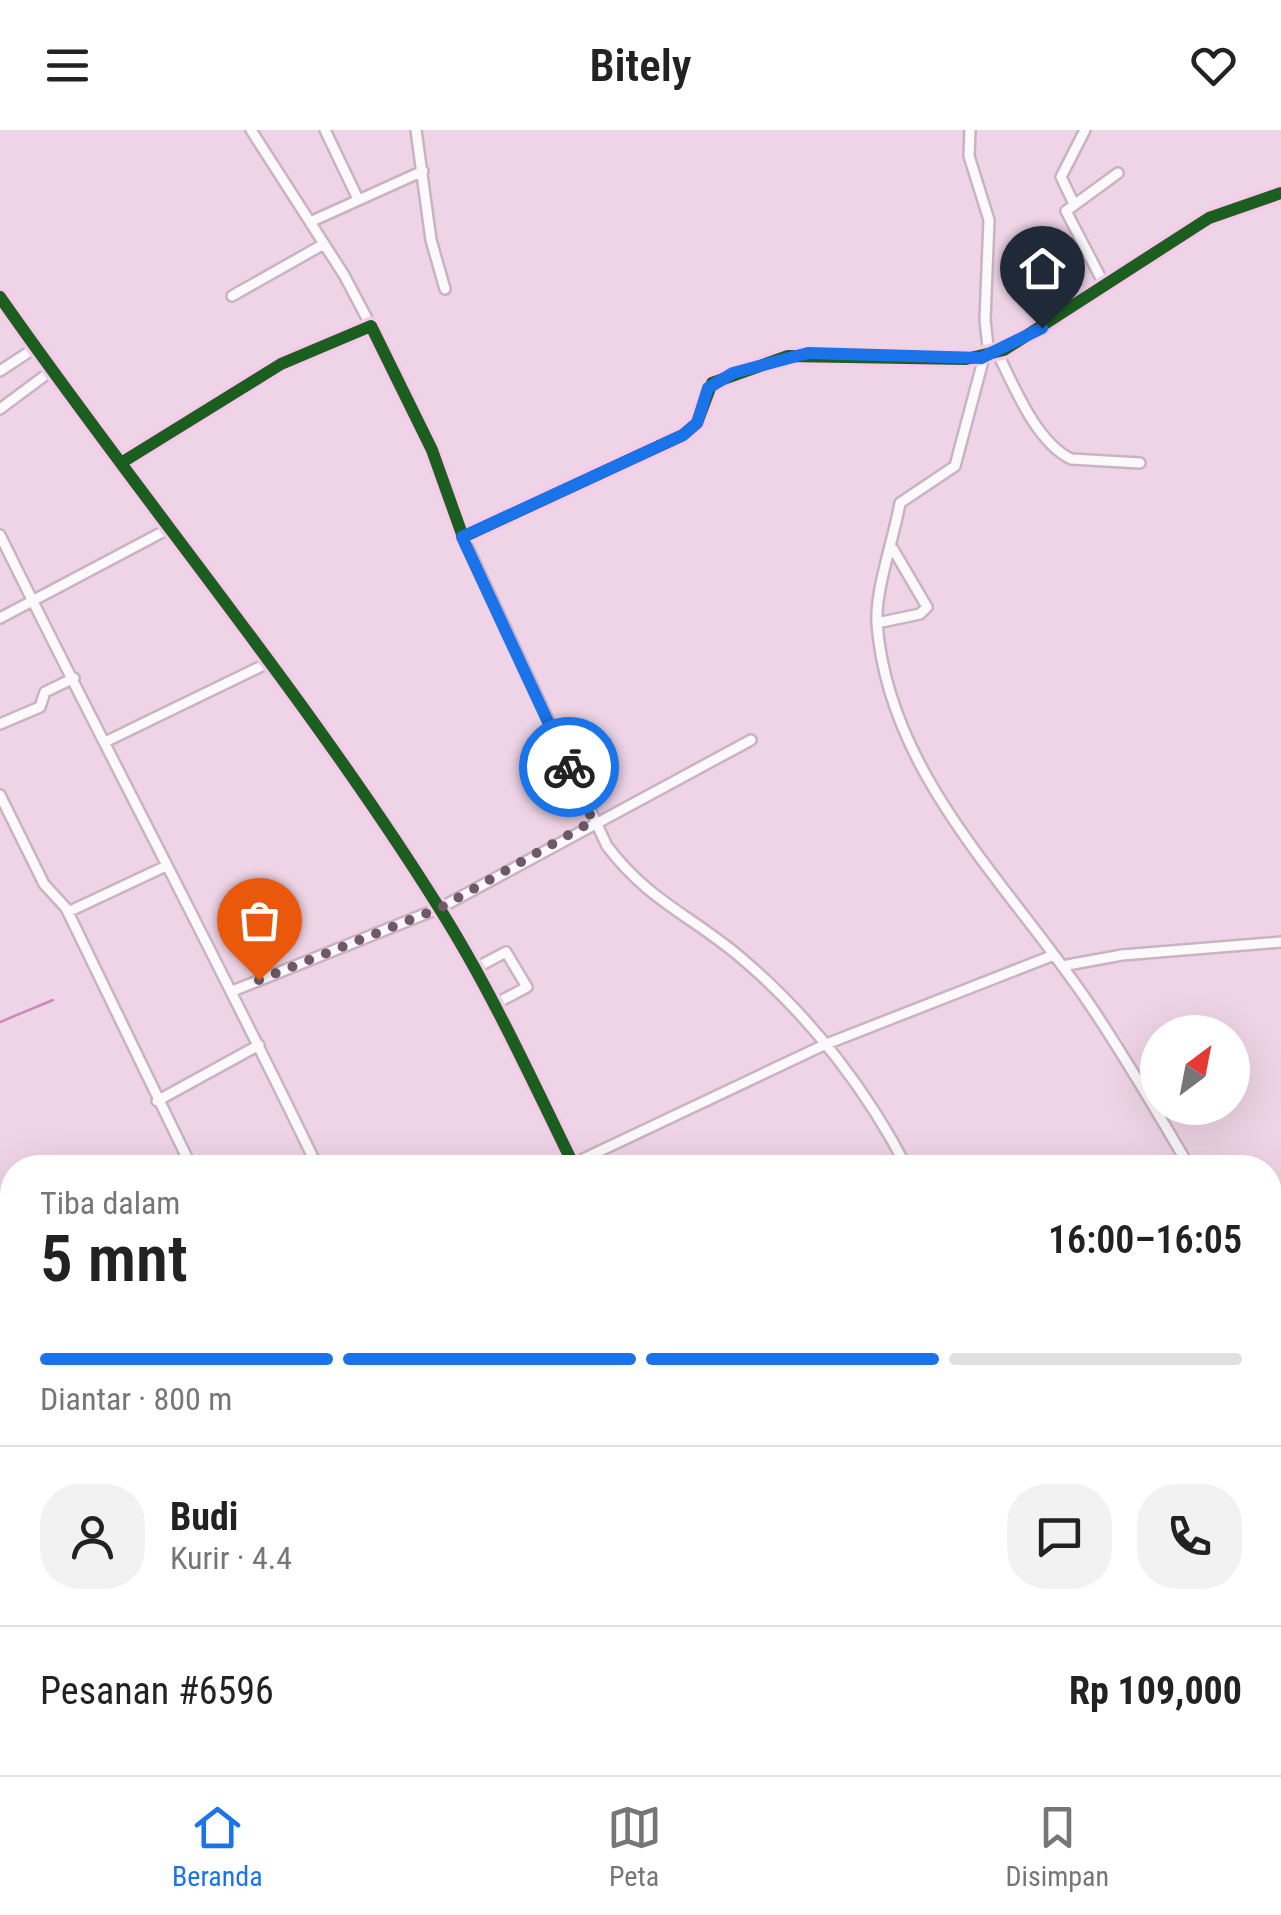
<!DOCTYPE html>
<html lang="id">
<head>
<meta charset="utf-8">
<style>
	body { margin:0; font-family:"Roboto Condensed",sans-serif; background:#f2f2f2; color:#222; height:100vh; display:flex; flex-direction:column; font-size:38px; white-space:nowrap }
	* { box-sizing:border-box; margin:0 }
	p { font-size:32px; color:#767676 }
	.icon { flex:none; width:55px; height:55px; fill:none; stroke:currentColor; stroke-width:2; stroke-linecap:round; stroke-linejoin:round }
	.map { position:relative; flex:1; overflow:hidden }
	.panel { position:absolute; left:0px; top:1025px; width:1282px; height:620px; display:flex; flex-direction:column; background:#fff; border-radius:40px 40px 0 0; box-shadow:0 10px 40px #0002 }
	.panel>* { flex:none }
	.needle { width:65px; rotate:32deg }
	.tools { position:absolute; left:1140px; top:885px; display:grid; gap:20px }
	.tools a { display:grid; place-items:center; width:110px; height:110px; border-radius:50%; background:#fff; box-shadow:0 10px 40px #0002; font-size:50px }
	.pin { position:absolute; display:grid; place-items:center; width:85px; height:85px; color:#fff; margin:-102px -42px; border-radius:50% 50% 50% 0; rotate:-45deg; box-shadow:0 0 10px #0007 }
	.pin .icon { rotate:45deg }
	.courier { position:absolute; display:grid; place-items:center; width:100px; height:100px; margin:-50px; border:8px solid #1a73e8; border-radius:50%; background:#fff; color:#222; box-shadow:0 2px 12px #0007 }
	.headline em { font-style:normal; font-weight:600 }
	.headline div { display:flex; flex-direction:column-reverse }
	.headline { display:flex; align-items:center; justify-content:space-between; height:170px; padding:0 40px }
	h1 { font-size:65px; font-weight:600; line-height:75px }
	.bar { display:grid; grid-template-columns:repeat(4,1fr); gap:15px 10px; align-content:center; height:120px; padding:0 40px }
	.bar i { height:12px; border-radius:8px; background:#e0e0e0 }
	.bar .selected { background:#1a73e8 }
	.bar p { grid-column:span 4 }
	.line { display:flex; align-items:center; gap:25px; padding:0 40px; border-top:2px solid #e0e0e0 }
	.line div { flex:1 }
	.round { display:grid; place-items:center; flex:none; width:105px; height:105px; border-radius:40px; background:#f2f2f2 }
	header { display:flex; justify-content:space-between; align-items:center; height:130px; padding:0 40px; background:#fff; font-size:45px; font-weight:600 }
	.dock { display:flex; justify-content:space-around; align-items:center; height:140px; border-top:2px solid #e0e0e0; background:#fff; font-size:28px; color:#767676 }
	.dock a { display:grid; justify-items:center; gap:5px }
	.dock .selected { color:#1a73e8 }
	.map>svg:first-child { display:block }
</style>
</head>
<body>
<header><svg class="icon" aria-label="menu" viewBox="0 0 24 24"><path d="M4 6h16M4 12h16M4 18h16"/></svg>Bitely<svg class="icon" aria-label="heart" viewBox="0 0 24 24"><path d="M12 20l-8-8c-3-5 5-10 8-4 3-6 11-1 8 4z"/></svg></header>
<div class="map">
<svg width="1281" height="1645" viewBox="0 0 1281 1645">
	<rect width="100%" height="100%" fill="#eed4e6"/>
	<path fill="#cc8abb" d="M0,1260L12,1280V1632L234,1633L242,1645H0Z"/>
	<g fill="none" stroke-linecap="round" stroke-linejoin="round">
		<path stroke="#cc8abb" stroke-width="2.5" d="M0,892L53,870
			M0,1247L12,1267"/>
		<g stroke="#c9b3c2" stroke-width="14">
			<path id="minor" d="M251,0L344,145L371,196
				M325,0L358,69
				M416,0L431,110L445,159
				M970,0L969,26L989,90L985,190L989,225
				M1074,74L1061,47L1085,0
				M310,92L423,41
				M1105,156L1066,81L1118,43
				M232,166L324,114
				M0,167C143,372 305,564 438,776C490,858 532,950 575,1038
				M997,222C1014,256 1036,312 1071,329L1140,333
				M984,227L955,336L900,373C894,408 875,460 877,493C888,645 1010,755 1090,875C1125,927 1158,983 1190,1038
				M0,241L35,218
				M0,279L51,241
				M121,333L281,234L371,196L432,320L463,407L683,305L697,293L712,253L788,226L966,229L1004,220L1209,88L1281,63
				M0,405C104,617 216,825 318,1038
				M463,407L607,716C651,774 697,788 747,833C812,889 868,962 907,1038
				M0,488L172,397
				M877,493L920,484L927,477L893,419
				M0,594L40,577L45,562L74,548
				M105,612L270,532
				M0,665L44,754L66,778L192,1038
				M68,782L166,736
				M1062,836L1122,825L1281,812
				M474,839L506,822L527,857L493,875
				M235,860L440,778L751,610
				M157,971L259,915
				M564,1038L824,915L1054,825
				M1270,1173L1281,1192
				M1270,1588L1281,1585
				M545,1632L548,1645
				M833,1632L838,1645
				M1198,1632L1204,1645
				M437,1645L484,1632
				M950,1645L1063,1632"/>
		</g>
		<use href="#minor" stroke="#fcf9fb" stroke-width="9"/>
		<g stroke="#f8c9ea" stroke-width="19">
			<path id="cycleway" d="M0,167C143,372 305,564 438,776C490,858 532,950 575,1038
				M121,333L281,234L371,196L432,320L463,407L683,305L697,293L712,253L788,226L966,229L1004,220L1209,88L1281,63"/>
		</g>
		<use href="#cycleway" stroke="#1b5e20" stroke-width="12"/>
	</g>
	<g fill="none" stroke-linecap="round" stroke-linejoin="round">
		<path stroke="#6f5869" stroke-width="10" stroke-dasharray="0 18" d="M259,850L440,778L593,691L569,637"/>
		<path stroke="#1a73e8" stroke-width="12" d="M569,637L462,407L683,305L697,293L708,258L733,243L808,223L981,228L1042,198"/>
	</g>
</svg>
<div class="tools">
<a><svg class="needle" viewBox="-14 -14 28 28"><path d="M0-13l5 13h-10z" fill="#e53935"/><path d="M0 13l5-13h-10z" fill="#767676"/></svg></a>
</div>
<div class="pin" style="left:259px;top:850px;background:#ea580c"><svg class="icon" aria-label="bag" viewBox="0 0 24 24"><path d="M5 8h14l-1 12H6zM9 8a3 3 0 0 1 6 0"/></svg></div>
<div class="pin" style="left:1042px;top:198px;background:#1f2937"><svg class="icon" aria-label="home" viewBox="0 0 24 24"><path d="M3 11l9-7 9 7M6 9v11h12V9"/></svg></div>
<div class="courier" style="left:569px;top:637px"><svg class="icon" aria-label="bike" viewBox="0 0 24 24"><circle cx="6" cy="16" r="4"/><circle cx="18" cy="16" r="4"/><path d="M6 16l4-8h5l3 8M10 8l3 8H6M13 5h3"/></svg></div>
<section class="panel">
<div class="headline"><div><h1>5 mnt</h1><p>Tiba dalam</p></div><em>16:00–16:05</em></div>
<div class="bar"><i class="selected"></i><i class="selected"></i><i class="selected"></i><i></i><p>Diantar · 800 m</p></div>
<div class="line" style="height:180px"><a class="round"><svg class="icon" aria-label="person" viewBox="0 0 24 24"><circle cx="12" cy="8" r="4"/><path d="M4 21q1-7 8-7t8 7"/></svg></a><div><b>Budi</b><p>Kurir · 4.4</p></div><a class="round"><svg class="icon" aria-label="chat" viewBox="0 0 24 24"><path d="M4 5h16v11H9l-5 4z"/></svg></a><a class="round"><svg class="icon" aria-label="phone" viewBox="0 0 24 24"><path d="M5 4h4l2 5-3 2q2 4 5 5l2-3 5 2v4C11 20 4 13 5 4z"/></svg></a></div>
<div class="line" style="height:130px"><div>Pesanan #6596</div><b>Rp 109,000</b></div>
</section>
</div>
<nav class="dock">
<a class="selected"><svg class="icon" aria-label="home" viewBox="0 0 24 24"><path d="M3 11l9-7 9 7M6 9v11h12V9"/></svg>Beranda</a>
<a><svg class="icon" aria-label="map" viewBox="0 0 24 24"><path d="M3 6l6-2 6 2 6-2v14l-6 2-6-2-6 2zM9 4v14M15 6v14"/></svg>Peta</a>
<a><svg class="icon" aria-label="saved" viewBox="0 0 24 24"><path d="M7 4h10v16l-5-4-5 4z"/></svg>Disimpan</a>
</nav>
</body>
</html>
